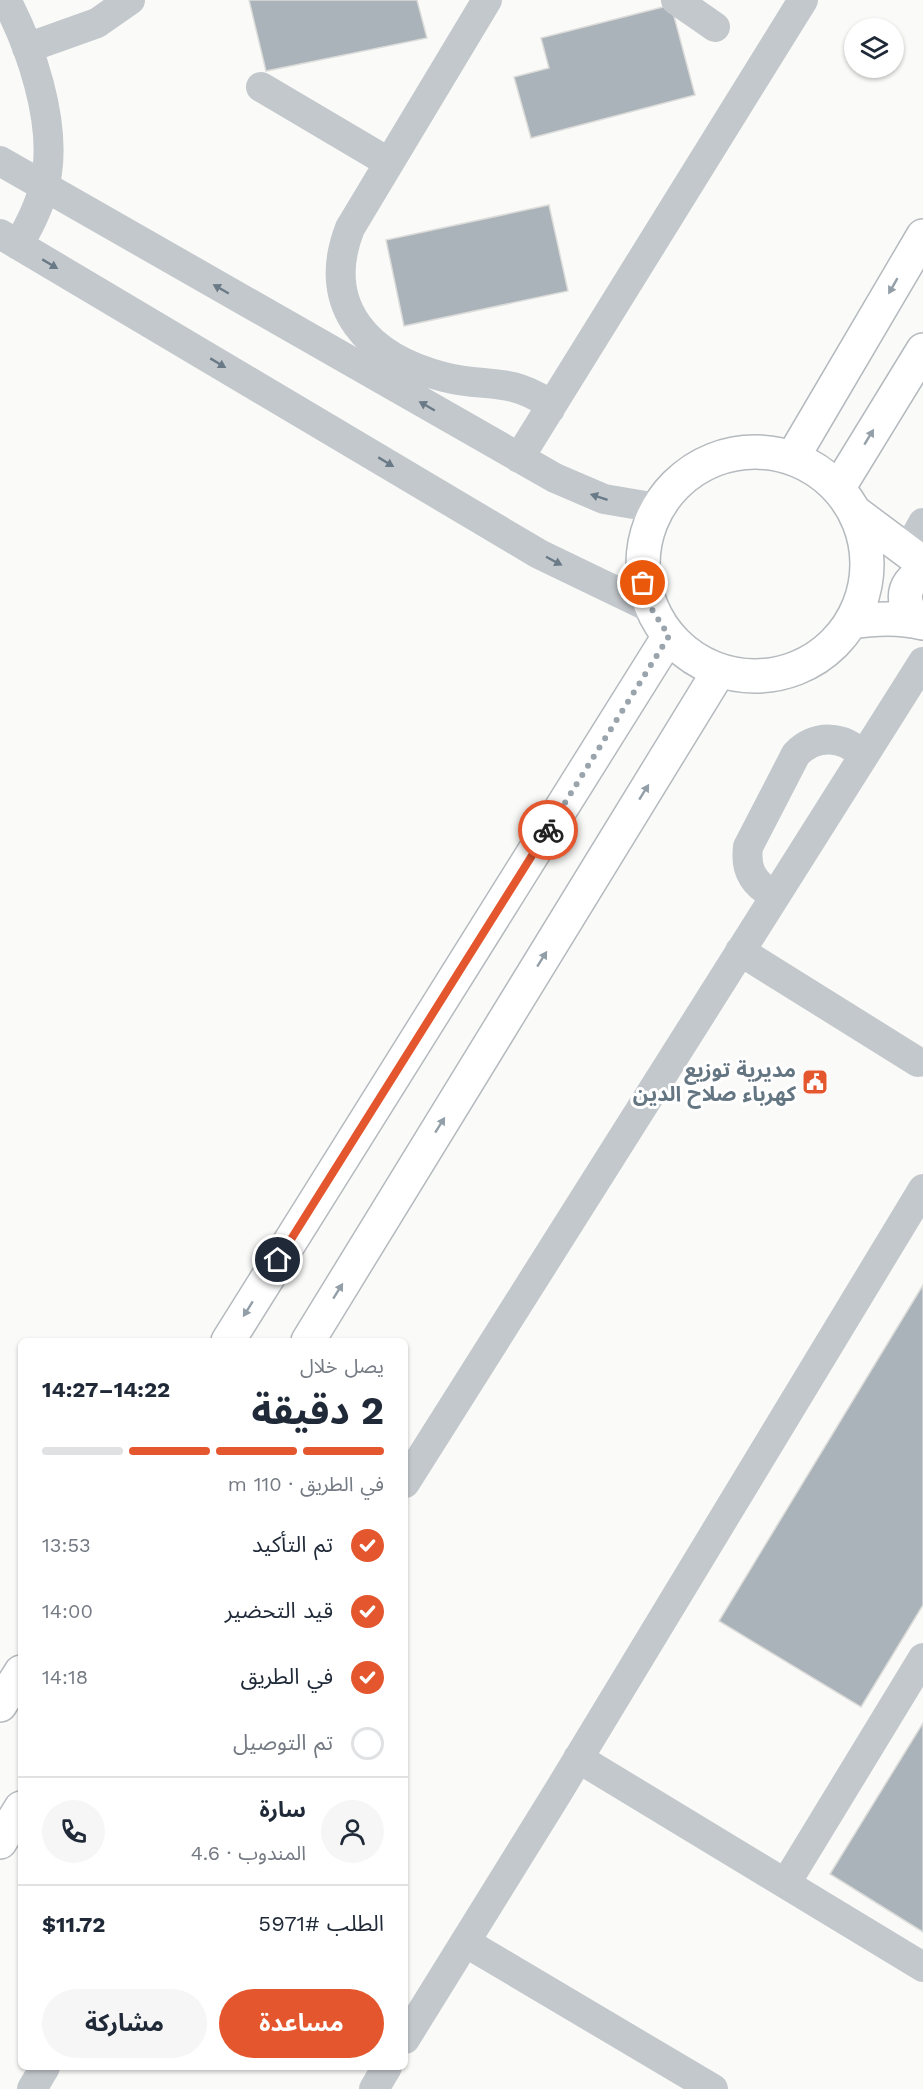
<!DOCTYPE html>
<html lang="ar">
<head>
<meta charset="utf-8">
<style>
	body { margin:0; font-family:"Work Sans","Noto Sans Arabic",sans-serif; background:#f6f6f7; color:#1f2937; direction:rtl; height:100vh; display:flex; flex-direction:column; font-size:22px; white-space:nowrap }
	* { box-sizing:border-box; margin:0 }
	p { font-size:20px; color:#747a83 }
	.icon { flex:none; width:33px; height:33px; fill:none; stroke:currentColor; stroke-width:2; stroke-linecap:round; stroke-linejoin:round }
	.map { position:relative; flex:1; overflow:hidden; direction:ltr }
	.side { position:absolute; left:18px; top:1338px; width:390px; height:732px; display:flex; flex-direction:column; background:#fff; border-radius:9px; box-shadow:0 2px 4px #0004; direction:rtl }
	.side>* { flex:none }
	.tools { position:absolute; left:844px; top:18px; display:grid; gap:12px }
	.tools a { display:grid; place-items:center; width:60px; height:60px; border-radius:50%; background:#fff; box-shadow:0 2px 4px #0004; font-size:30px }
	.pin { position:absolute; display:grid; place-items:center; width:51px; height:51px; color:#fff; margin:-26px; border:3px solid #fff; border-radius:50%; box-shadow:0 2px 6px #0007 }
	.courier { position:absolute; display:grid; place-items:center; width:60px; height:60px; margin:-30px; border:4px solid #e4572e; border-radius:50%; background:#fff; color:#222; box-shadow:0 2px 8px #0007 }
	.summary em { font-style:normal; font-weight:700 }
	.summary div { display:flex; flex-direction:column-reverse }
	.summary { display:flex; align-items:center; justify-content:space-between; height:102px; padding:0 24px }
	h1 { font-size:39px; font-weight:700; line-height:45px }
	.bar { display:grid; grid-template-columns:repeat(4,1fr); gap:9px 6px; align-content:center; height:72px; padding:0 24px }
	.bar i { height:8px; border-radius:4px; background:#e0e1e3 }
	.bar .selected { background:#e4572e }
	.bar p { grid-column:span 4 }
	.line { display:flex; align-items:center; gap:15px; padding:0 24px; border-top:2px solid #e0e1e3 }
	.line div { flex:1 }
	.round { display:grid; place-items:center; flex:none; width:63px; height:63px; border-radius:32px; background:#f6f6f7 }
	ol { padding:0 24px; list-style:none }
	li { display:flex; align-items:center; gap:18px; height:66px }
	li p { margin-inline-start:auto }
	li .icon { padding:6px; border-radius:50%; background:#e4572e; color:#fff; stroke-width:4 }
	li:last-child { color:#747a83 }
	li i { width:33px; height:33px; border:3px solid #e0e1e3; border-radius:50% }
	.cta { display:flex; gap:12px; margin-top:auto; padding:12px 24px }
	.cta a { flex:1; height:69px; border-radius:36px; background:#e4572e; color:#fff; font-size:24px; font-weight:700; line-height:69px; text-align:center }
	.cta a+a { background:#f6f6f7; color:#1f2937 }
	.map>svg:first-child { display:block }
</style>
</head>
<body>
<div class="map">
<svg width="923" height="2089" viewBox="0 0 923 2089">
	<rect width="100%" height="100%" fill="#fafaf8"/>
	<path fill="#aab3b9" stroke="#dcdcda" stroke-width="1.5" d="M249,0H417L427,38L266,71Z
		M671,5L695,95L531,138L514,77L549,68L541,38Z
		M549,205L568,291L404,326L386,240Z
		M923,1285V1605L861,1707L719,1621Z
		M923,1723V1932L830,1874Z"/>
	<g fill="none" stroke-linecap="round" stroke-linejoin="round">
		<g stroke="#b5babe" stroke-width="36">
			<path id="major" d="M643 564a112 112 0 1 1 224 0a112 112 0 1 1-224 0Z
				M793,457L923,236
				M839,487L923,350
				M856,513L923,563
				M852,622C877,618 899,617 923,623
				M920,622C901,608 899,584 923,573
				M228,1341L669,636
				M308,1341L719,671
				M0,1705L21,1672
				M0,1842L21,1808"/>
		</g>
		<path stroke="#c3c8cc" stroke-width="30" d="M6,0C31,47 55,119 47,173C43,199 32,222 18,245
			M487,0L350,228C319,307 369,358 444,377C486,388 506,376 548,403L550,409
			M676,0L715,27
			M27,48L97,23L130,0
			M261,87L388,162
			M0,161L555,478L604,499L657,508
			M0,234L539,554L651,608
			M519,458L803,0
			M907,552L923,523
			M775,895C754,885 745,870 748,847L796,754C816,734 844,735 863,756
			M740,951L918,1062
			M405,1483L923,662
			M578,1758L923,1967
			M786,1883L923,1658
			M465,1942L713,2089
			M405,2039L558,1792L923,1189
			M32,2089L45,2067
			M374,2089L387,2067"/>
		<use href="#major" stroke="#fff" stroke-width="33"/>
	</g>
	<defs><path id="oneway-solid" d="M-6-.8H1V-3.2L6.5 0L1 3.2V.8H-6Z" transform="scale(1.5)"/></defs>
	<g fill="#6a7a87">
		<use href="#oneway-solid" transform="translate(50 264) rotate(31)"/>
		<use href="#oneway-solid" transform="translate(221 289) rotate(-150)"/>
		<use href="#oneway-solid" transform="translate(218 363) rotate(31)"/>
		<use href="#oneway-solid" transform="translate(427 406) rotate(-150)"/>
		<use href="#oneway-solid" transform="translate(386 462) rotate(31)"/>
		<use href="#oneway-solid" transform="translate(599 497) rotate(-162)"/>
		<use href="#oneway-solid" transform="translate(554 561) rotate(28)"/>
	</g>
	<g fill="#939fa8">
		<use href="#oneway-solid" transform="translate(893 286) rotate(120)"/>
		<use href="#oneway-solid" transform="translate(869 437) rotate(-59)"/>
		<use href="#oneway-solid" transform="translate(644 792) rotate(-58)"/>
		<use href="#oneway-solid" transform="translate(542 959) rotate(-58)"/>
		<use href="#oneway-solid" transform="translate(440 1125) rotate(-58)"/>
		<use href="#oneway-solid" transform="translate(338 1291) rotate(-58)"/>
		<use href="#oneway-solid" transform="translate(248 1309) rotate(122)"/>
	</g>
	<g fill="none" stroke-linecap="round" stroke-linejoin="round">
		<path stroke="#99a4ac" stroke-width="6" stroke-dasharray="0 10.8" d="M548,830L669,636L651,608L643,583"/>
		<path stroke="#e4572e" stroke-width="8" d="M278,1260L548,830"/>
	</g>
	<defs>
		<g id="civic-square" transform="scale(1.35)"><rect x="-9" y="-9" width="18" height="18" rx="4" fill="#e4572e" stroke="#fff"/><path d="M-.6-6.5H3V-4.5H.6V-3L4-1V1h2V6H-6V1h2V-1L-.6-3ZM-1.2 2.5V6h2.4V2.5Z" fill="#fff"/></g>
	</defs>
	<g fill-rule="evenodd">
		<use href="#civic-square" x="815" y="1082"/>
	</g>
	<g text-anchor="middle" stroke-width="6" stroke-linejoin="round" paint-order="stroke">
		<g font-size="21" font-weight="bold" fill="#657683" stroke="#fff" text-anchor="end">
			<text x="796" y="1077">مديرية توزيع<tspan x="796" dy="24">كهرباء صلاح الدين</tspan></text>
		</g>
	</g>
</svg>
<div class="tools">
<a><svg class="icon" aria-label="layers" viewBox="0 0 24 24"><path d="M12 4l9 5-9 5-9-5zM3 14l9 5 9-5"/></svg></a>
</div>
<div class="pin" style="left:643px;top:583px;background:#ea580c"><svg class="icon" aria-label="bag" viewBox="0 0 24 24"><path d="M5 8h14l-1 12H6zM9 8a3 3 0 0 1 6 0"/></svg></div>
<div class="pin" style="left:278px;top:1260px;background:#1f2937"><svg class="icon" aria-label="home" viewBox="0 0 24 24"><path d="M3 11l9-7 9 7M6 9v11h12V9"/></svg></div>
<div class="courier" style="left:548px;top:830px"><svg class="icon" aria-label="bike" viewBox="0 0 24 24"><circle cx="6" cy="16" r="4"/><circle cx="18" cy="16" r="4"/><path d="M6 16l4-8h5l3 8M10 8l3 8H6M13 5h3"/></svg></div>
<section class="side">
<div class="summary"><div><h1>2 دقيقة</h1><p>يصل خلال</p></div><em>14:22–14:27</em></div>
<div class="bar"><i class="selected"></i><i class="selected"></i><i class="selected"></i><i></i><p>في الطريق · 110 m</p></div>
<ol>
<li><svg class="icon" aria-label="check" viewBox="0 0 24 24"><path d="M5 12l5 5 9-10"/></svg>تم التأكيد<p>13:53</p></li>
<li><svg class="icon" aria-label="check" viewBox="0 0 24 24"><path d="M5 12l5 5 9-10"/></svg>قيد التحضير<p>14:00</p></li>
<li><svg class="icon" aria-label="check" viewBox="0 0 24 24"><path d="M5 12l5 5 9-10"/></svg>في الطريق<p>14:18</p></li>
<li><i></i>تم التوصيل</li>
</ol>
<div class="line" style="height:108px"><a class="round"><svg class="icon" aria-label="person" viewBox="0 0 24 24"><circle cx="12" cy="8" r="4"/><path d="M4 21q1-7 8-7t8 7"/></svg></a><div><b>سارة</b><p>المندوب · 4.6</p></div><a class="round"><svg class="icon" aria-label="phone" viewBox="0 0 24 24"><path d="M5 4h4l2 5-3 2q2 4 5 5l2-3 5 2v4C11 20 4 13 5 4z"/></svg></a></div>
<div class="line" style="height:78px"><div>الطلب #5971</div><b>$11.72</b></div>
<div class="cta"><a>مساعدة</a><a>مشاركة</a></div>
</section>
</div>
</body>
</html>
